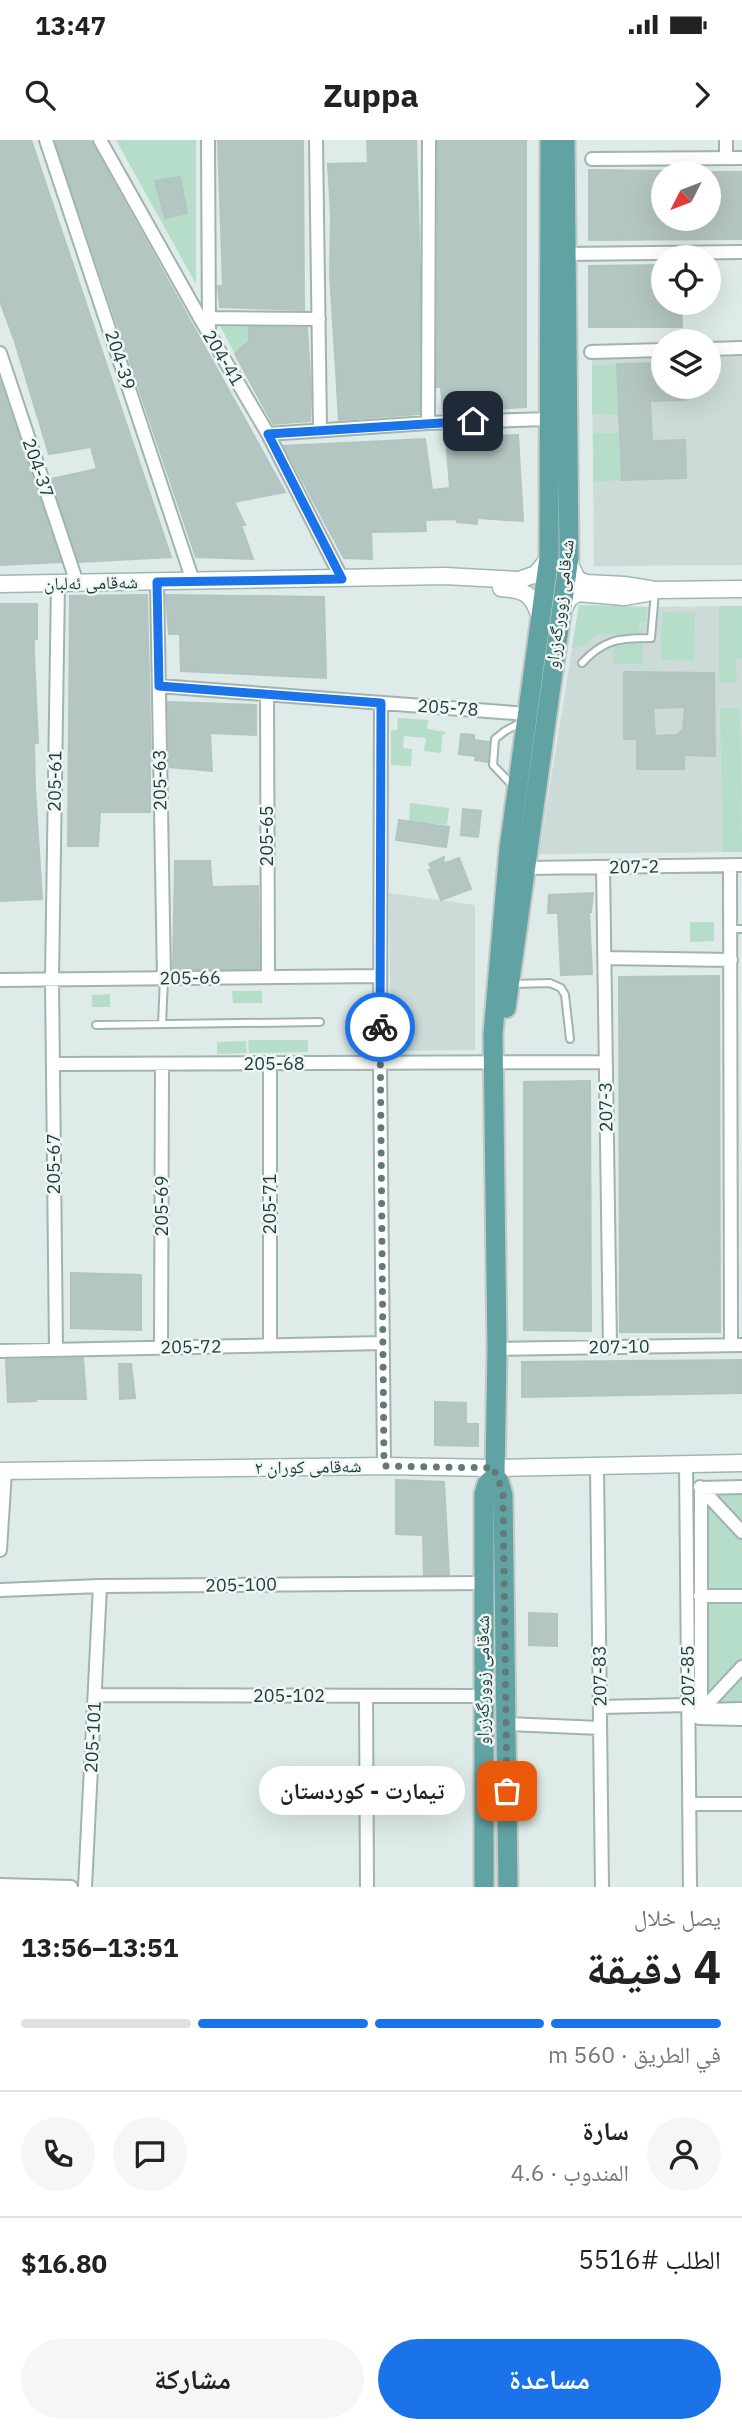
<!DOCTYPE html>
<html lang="ar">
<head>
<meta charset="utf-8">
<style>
	body { margin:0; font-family:"IBM Plex Sans","Noto Naskh Arabic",sans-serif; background:#f6f6f6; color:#222; direction:rtl; height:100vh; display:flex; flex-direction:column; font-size:26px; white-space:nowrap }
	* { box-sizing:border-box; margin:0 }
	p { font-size:23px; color:#767676 }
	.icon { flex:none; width:38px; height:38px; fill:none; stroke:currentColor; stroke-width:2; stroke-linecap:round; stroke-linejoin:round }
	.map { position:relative; height:1747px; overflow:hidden; direction:ltr }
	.side { display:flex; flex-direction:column; background:#fff; flex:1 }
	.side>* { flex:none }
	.needle { width:46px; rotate:228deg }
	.fabs { position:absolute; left:651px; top:21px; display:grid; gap:14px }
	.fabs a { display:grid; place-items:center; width:70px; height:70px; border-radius:50%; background:#fff; box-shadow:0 7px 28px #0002; font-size:35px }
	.pin { position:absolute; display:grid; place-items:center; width:60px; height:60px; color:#fff; margin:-30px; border-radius:14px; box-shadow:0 4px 10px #0006 }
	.courier { position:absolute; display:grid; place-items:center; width:70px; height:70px; margin:-35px; border:5px solid #1a73e8; border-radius:50%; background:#fff; color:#222; box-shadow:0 2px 9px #0007 }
	.bubble { position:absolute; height:49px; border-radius:24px; background:#fff; box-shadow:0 7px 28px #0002; font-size:23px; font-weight:800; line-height:49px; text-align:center; direction:rtl }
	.summary em { font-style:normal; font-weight:800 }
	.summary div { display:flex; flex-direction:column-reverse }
	.summary { display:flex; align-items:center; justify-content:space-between; height:119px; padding:0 21px }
	h1 { font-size:46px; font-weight:800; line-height:52px }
	.bar { display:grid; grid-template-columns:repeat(4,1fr); gap:10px 7px; align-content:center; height:84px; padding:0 21px }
	.bar i { height:9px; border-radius:5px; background:#e0e0e0 }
	.bar .selected { background:#1a73e8 }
	.bar p { grid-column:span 4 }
	.line { display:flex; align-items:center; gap:18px; padding:0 21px; border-top:2px solid #e0e0e0 }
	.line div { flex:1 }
	.round { display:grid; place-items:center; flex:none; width:74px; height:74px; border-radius:37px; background:#f6f6f6 }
	.primary-button { display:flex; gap:14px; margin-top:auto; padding:14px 21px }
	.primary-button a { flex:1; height:80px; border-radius:42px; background:#1a73e8; color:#fff; font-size:28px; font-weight:800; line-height:80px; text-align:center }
	.primary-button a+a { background:#f6f6f6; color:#222 }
	.status { display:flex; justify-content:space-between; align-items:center; height:49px; padding:0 35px; background:#fff; direction:ltr }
	.status svg { height:19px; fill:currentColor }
	header { display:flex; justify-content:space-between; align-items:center; height:91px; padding:0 21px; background:#fff; font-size:32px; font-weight:800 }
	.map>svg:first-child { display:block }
</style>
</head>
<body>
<div class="status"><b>13:47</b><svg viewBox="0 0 49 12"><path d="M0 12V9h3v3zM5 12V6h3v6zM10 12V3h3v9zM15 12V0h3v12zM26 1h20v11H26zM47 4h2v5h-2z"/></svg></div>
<header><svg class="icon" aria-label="forward" viewBox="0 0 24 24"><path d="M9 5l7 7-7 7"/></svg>Zuppa<svg class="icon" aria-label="search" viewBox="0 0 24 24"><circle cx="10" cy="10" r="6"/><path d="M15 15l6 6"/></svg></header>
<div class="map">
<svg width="742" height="1747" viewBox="0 0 742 1747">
	<rect width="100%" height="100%" fill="#deebe8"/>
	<path fill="#ccdbd8" d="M742,216V425L594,426L592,219L663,218V247H709V217Z
		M579,465L646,467L742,466V712L539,714Z
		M389,753L475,765V910L391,911Z"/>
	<path fill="#b6ddca" d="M116,0H196V144Z
		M220,186H249V201L235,214Z
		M617,224L619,275L592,274V226Z
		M593,293H620L622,340L593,342Z
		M579,465L646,467V482H639V489H643V495L599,494L581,507L572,508Z
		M719,466H742V518L736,519L737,542L719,543Z
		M662,472L695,473L694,521L661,520Z
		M613,504H643V524H613Z
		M720,568H740L742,712H723Z
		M398,578L428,580L427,589L446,592L442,596L441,613L424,611L426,598L404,596L403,608L412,609L411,626L391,625V590H397Z
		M410,663L449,668L447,685L409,682Z
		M690,782H714V801L690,802Z
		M232,851H262V863H233Z
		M110,854V867H92V855Z
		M248,900H308V912L249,913Z
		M246,901L247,913L217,914V902Z
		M700,1346H742V1571L699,1572Z"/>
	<path fill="#b4c6c2" stroke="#b1c5c1" stroke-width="2" fill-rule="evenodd" d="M0,0H31L171,417L79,422L51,339L97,329L91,307L49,314L15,202L0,161Z
		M55,0H90L285,352L234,362L245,385H241L253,419L196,417Z
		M218,0H303L304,170L220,167L218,146H223Z
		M367,0H416L420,134L419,274L339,280L330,134L331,75L328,24L368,23Z
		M438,0H526V267L443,272L441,247H437Z
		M589,30L663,31V79H709V32H742V99L589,100Z
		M180,37L187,73L165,78L155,41Z
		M663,125V163H681L682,187H589V126Z
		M249,187L307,188L311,253L310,281L273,284L235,214L249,201Z
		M663,223V247H686V260L650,261L652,301L685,300L686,338L622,340L617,224Z
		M0,241L61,422L0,425Z
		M518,295L523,381L477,378V384L457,382L456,379L425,380L426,391L371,392L372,419L344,418L284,306L425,299L432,350L450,348L446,298Z
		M147,455L151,626H150V672H100L98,706H68L70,456Z
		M166,455L324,457L326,538L181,531L180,494H169Z
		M0,464H37V499H34V514L38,603H34L35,649L42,759L0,761Z
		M624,532L714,533L715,616L684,615V629H637V599H624ZM685,567L683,589L677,595L655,596L653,568Z
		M168,562L256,565V595L210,593L212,631L169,627Z
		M461,594L474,595V600L489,602L488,622L475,620L476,616L459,614Z
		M463,669L481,671L478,697L461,695Z
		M399,680L449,687L446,707L396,700Z
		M444,717L443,724L459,718L471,749L441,760L429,730L432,729L429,724Z
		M175,721H210L212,747L258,746L259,829H173Z
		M593,753L591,772H589L592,834L561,835L558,773H548L549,755Z
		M719,836L720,1192H620L619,837Z
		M590,941L591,1191L524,1190V942Z
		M71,1133L141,1135V1190L71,1188Z
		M83,1218L86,1259H36V1261L8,1262L6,1220Z
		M742,1220V1253L522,1257V1222Z
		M119,1224H131L135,1258L120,1259Z
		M435,1262L466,1263V1284H478V1306L435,1305Z
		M396,1340L444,1342L449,1435H424L423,1395L396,1394Z
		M529,1473L557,1474V1506L529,1505Z"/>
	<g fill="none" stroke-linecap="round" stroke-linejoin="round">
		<g stroke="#a1b3b1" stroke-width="10">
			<path id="lane" d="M582,523C604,499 620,498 651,498L655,452
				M513,646L493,625L495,599L505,591L522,582
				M731,789H742
				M512,844L550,843L561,848L565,855L570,899
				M162,884L164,839
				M96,885L320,882"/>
		</g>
		<g stroke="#a1b3b1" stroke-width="16">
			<path id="street" d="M46,0L193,441
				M100,0L200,178L268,294L342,439
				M208,0L209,192
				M316,0L320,289
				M726,0V18
				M592,19L742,18
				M565,114L742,112
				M209,178L319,179
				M709,209L742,208
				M591,212L663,210
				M0,213L77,443
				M428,283L429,0
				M268,294L428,283L548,279
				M157,442L164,839
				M159,546L528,574
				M267,554L268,837
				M381,563L380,924L384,1326
				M730,726L731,1205
				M603,727L610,1207
				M526,728L742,725
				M605,818L731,820
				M0,840L380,836
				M54,924L606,922
				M270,1205V924
				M161,1208L162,924
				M497,1209L742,1205
				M56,1210L52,839L58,443
				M0,1211L382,1203
				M686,1324L690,1747
				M597,1326L602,1747
				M700,1347L742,1392
				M742,1347L701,1348V1570L742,1569
				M0,1410L5,1331
				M0,1450L100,1446L482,1443
				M700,1456H742
				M95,1555L483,1556
				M366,1556L367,1747
				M600,1567L688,1565
				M700,1572L742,1527
				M699,1578L742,1579
				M506,1584L600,1588
				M689,1664H742
				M0,1745L71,1747
				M85,1747L100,1446"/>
		</g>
		<g stroke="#9db7b4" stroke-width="19">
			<path id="secondary" d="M569,422L577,439L586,443L624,445L656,450L742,449
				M0,444L445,436L519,440L536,434L549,418
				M501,448C525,450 532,453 540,477
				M563,470L569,459L577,453L624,457L647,453
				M0,1331L384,1326L495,1328L742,1323"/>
		</g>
		<g stroke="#c0c8c8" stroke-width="23">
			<path id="primary" d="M506,868L569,417L565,0
				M484,1747V1354L487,1344L495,1336
				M508,1747L503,1355L499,1341L495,1336L497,1209L493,894L509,709L549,417L550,0"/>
		</g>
		<use href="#lane" stroke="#fff" stroke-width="6"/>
		<use href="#street" stroke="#fff" stroke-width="12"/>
		<use href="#secondary" stroke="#fff" stroke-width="16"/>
		<use href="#primary" stroke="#60a3a2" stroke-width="19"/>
	</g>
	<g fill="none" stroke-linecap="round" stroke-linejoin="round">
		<path stroke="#627978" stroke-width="7" stroke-dasharray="0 12.6" d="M380,887L384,1326L495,1328V1336L499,1341L503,1355L507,1651"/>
		<path stroke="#1a73e8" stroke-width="9" d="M380,887L381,563L159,546L157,442L342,439L268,294L473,281"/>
	</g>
	<g text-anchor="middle" stroke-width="5" stroke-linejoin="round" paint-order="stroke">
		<g font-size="18" fill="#1f3b3b" stroke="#eff7f5">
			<text transform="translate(223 218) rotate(59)" y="6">204-41</text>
			<text transform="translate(120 220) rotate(72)" y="6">204-39</text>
			<text transform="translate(38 328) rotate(71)" y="6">204-37</text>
			<text transform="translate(91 443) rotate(-1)" y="6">شەقامی ئەلبان</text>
			<text transform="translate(560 464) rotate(-83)" y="6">شەقامی زوورگەزراو</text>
			<text transform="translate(448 568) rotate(4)" y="6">205-78</text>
			<text transform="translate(160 640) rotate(-91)" y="6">205-63</text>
			<text transform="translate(55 641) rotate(-89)" y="6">205-61</text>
			<text transform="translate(267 696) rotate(-90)" y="6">205-65</text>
			<text transform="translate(634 727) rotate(-1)" y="6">207-2</text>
			<text transform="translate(190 838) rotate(-1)" y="6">205-66</text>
			<text x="274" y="930">205-68</text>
			<text transform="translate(606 967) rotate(-91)" y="6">207-3</text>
			<text transform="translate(54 1024) rotate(-90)" y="6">205-67</text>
			<text transform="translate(270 1064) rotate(-90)" y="6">205-71</text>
			<text transform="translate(162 1066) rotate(-90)" y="6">205-69</text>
			<text transform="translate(191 1207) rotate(-1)" y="6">205-72</text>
			<text transform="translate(619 1207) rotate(-1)" y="6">207-10</text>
			<text transform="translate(308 1327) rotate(-1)" y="6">شەقامی کوران ٢</text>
			<text transform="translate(241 1445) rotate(-1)" y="6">205-100</text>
			<text transform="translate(600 1536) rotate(-91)" y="6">207-83</text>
			<text transform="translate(688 1536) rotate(-91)" y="6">207-85</text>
			<text transform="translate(483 1540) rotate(-90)" y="6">شەقامی زوورگەزراو</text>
			<text x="289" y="1562">205-102</text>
			<text transform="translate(93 1597) rotate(-87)" y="6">205-101</text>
		</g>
	</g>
</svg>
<div class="fabs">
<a><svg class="needle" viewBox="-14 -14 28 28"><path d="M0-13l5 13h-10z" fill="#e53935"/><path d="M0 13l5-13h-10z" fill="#767676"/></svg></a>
<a><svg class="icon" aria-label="locate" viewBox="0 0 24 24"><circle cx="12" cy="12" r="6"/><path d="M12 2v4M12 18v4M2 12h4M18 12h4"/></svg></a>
<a><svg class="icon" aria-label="layers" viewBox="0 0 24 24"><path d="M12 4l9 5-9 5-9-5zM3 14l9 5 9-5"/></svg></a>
</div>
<div class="pin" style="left:507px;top:1651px;background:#ea580c"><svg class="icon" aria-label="bag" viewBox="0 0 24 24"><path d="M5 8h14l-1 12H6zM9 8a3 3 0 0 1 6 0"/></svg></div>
<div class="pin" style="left:473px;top:281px;background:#1f2937"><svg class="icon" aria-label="home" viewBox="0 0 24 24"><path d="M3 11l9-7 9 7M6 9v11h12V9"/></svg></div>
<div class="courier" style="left:380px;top:887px"><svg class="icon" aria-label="bike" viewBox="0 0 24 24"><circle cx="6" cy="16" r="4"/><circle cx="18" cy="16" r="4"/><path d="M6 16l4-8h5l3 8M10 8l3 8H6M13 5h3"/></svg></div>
<div class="bubble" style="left:259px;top:1626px;width:206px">تیمارت - کوردستان</div>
</div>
<section class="side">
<div class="summary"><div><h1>4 دقيقة</h1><p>يصل خلال</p></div><em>13:51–13:56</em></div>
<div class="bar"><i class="selected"></i><i class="selected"></i><i class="selected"></i><i></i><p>في الطريق · 560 m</p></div>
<div class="line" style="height:126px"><a class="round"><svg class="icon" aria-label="person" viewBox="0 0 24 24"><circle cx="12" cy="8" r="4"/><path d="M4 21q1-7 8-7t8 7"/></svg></a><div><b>سارة</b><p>المندوب · 4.6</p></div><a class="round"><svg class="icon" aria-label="chat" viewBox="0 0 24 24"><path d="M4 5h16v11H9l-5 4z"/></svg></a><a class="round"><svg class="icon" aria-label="phone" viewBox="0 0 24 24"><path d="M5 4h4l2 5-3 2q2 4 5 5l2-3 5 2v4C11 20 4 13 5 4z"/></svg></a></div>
<div class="line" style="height:91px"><div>الطلب #5516</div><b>$16.80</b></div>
<div class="primary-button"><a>مساعدة</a><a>مشاركة</a></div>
</section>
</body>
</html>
